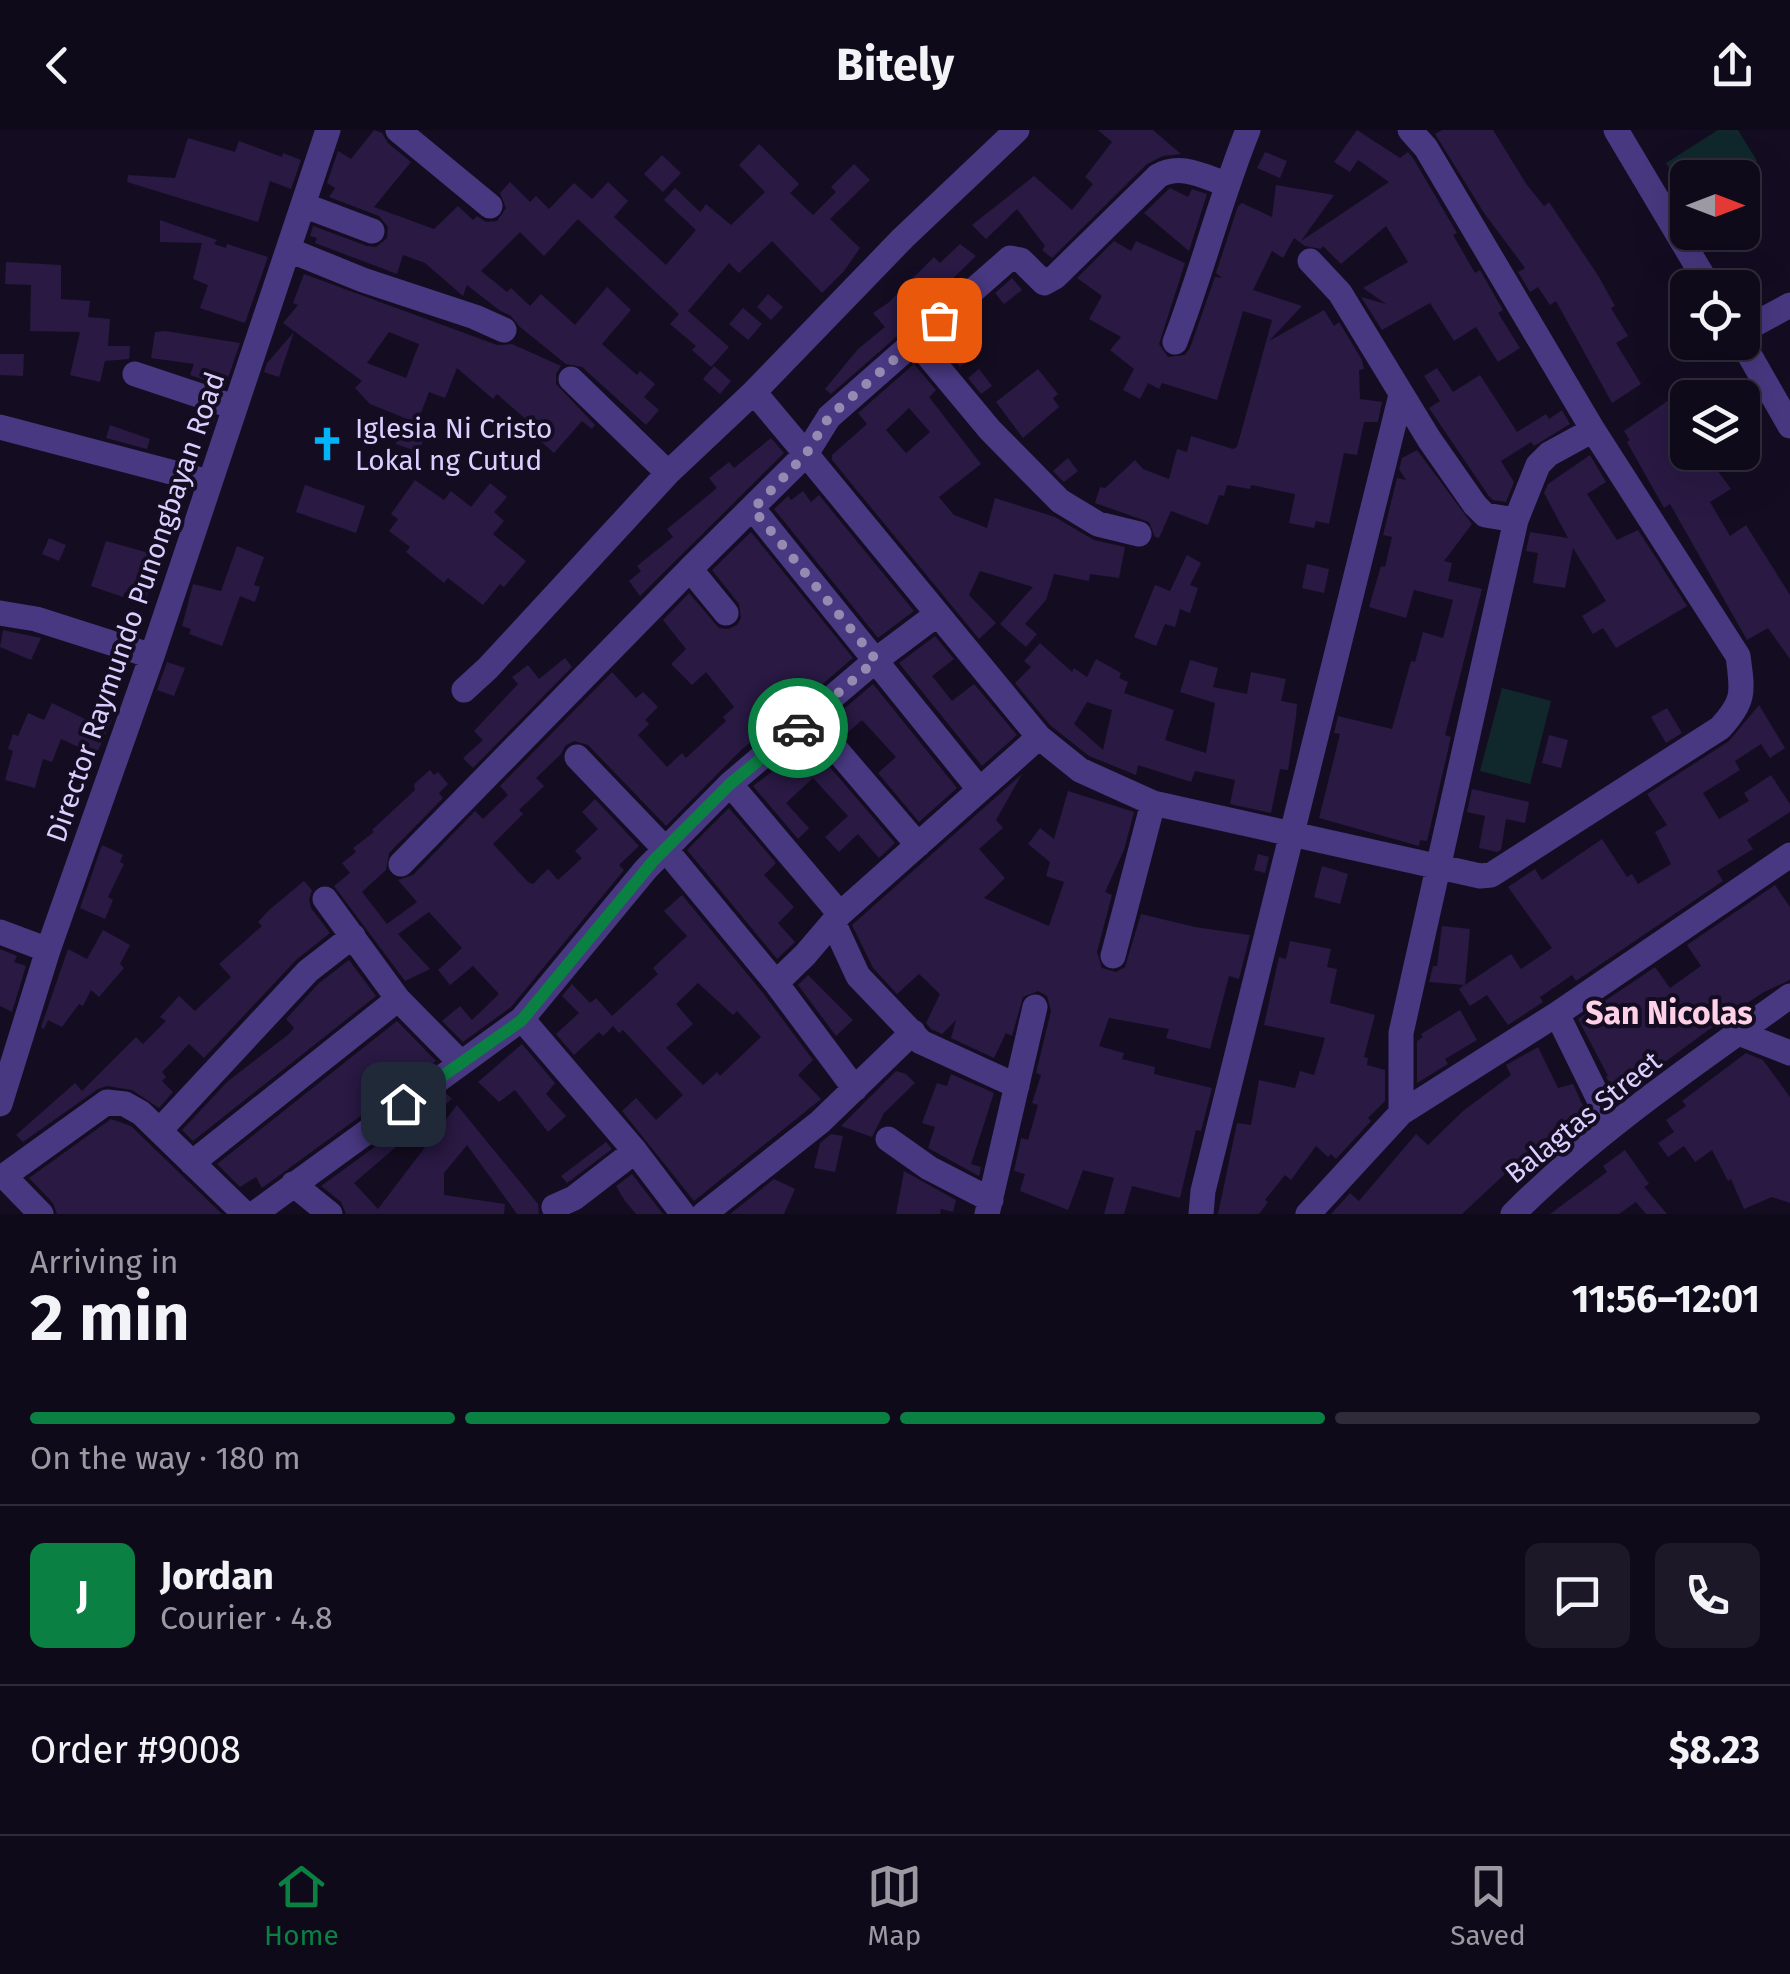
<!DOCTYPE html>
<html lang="en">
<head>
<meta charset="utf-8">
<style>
	body { margin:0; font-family:"Fira Sans",sans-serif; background:#1d1827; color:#f1f3f6; height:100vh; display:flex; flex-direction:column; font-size:38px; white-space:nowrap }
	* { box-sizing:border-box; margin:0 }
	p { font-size:32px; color:#9b9aa2 }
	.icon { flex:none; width:55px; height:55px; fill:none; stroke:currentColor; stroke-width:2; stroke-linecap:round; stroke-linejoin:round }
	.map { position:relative; height:1084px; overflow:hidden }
	.sheet { display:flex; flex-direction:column; background:#0f0a1a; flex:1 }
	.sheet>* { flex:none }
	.needle { width:65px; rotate:90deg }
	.fabs { position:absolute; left:1670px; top:30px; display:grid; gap:20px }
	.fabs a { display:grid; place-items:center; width:90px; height:90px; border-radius:15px; background:#0f0a1a; box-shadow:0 10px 40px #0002,0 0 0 2px #2f2b39; font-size:50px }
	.pin { position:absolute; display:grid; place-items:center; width:85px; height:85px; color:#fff; margin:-42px; border-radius:20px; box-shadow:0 5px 15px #0006 }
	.courier { position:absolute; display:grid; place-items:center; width:100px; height:100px; margin:-50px; border:8px solid #0b8043; border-radius:50%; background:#fff; color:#222; box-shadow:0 2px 12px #0007 }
	.summary em { font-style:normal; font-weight:700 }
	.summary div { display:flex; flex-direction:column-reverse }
	.summary { display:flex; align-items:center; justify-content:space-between; height:170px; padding:0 30px }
	h1 { font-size:65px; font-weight:700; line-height:75px }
	.bar { display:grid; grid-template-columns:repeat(4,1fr); gap:15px 10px; align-content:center; height:120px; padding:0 30px }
	.bar i { height:12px; border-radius:8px; background:#2f2b39 }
	.bar .current { background:#0b8043 }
	.bar p { grid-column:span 4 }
	.line { display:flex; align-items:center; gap:25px; padding:0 30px; border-top:2px solid #2f2b39 }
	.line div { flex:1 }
	.round { display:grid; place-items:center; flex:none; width:105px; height:105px; border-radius:15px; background:#1d1827 }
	header { display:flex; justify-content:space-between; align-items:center; height:130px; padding:0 30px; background:#0f0a1a; font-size:45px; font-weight:700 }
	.tabs { display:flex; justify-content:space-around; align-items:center; height:140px; border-top:2px solid #2f2b39; background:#0f0a1a; font-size:28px; color:#9b9aa2 }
	.tabs a { display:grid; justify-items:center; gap:5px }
	.tabs .current { color:#0b8043 }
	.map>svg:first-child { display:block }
</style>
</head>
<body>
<header><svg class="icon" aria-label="back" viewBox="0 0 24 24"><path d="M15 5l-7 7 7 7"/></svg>Bitely<svg class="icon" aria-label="share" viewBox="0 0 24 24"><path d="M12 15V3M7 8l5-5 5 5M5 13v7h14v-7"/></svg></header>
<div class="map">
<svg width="1790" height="1084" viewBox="0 0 1790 1084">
	<rect width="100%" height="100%" fill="#140d22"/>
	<path fill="#10282c" d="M1718,0H1738L1757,31L1731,47L1688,48L1687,67L1666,33Z
		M1502,558L1551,571L1530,654L1480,641Z"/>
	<path fill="#291943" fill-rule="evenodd" d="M374,0L382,3L388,13L411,32L374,77L434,99L458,76L473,90L477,86L486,92L497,91L506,78L500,63L510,52L530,72L536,66L549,79L574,53L592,69L608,52L628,71L614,87L666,135L696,100L664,70L675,58L700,82L706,74L731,95L765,62L739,35L759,14L799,54L790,63L813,85L836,62L831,57L854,34L870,50L830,89L860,118L844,141L822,163L772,111L739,143L729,133L688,181L729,217L711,237L692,220L696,216L670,194L679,184L578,89L544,126L520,102L481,141L507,162L511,158L530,176L541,164L575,195L607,157L631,180L602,214L637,245L640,241L655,254L644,267L659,280L646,295L582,237L566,234L520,197L511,186L499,180L467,155L463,166L425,133L403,125L397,144L315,113L317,108L310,106L313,96L367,116L376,117L387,108L388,97L379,86L329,67L335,58L327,53L338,21L351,29Z
		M1098,0H1153L1181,24L1163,26L1147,34L1052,128L1042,120L1045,116L1017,79L986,109L972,95L1034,46L1072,80L1093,54L1085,47L1112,12Z
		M1357,0L1400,28L1408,22L1413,28L1457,103L1453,105L1475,143L1480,140L1503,180L1498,183L1520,218L1498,232L1476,197L1454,211L1430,173L1382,200L1361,167L1386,174L1363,158L1408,132L1386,96L1341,134L1323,116L1321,119L1305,116L1294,108L1283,128L1272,121L1253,160L1302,176L1269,211L1324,180L1334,196L1339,192L1362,230L1364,239L1359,240L1360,269L1382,272L1378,292H1364L1357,325L1344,323L1329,394L1316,391L1314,398L1289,393L1295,364L1251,355L1250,359L1227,355L1224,366L1219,365L1208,395L1171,381L1159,408L1155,407L1149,392L1095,373L1100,357L1105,358L1135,330L1143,339L1169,349L1177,319L1187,322L1191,306L1233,319L1237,317L1272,190L1243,181L1217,270L1162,253L1159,259L1148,253L1140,269L1123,260L1134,239L1110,220L1121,207L1089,189L1102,166L1077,148L1114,111L1131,121L1136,111L1185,133L1159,214L1168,227L1185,225L1190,218L1215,147L1222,148L1216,143L1238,76L1242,73L1272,87L1276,55L1334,65L1301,111L1389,52L1358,30L1350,42L1334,32Z
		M1442,0H1493L1527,55L1544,76L1549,72L1599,147L1615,176L1611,178L1628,206L1616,213L1641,254L1612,273L1556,171L1550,175L1538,157L1530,162L1518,142L1525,138L1484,83L1435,4Z
		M188,8L235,22L239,11L282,27L283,23L301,30L291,59L270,51L258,92L127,52L128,45L175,48Z
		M1265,22L1287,31L1280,48L1257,38Z
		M662,25L681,43L663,62L644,44Z
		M1170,58L1188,67L1192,59L1207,64L1189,121L1144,83Z
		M160,90L217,110L214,114L226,118L227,114L268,127L245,193L200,178L208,155L193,149L202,113L160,112Z
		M960,114L976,126L940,161L944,165L831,264L825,259L858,219L885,197L873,183L888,173L934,127L940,133Z
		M6,132L61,135V169L90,171L88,187L110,189L108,216H130L129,229L105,231L100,252L70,245L80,202L30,201L31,155L5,154Z
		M304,144L497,215L512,214L561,236L556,244V254L595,295L592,299L582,291L554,323L525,297L529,292L497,264L493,269L457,238L445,268L429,262L417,293L370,274L355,258L362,251L283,193L298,175L293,173ZM389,202L419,214L406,248L367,233Z
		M1012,148L1022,160L1004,174L995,163Z
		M768,164L783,177L771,190L757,177Z
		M743,178L762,194L748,210L729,194Z
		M165,201L240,213L225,257L190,245L194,234L151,228L155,202Z
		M294,202L279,247L264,242L267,233Z
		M969,204L981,220L960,237L948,221Z
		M0,224H24L23,246L0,245Z
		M914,234L936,260L929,267L981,334L939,367L954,385L987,398L995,368L1055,387L1094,410L1125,417L1119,448L1090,444L1089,451L1054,444L1046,470L1025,494L1037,504L1026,517L1000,494L1033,457L980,441L969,465L996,493L979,509L832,330V325L867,294L858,283ZM909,278L930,302L906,323L886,300Z
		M714,236L731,251L720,264L703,249Z
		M1437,238L1453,262L1480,245L1517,302L1546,284L1549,289L1562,280L1570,294L1534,316L1531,312L1501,331L1514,352L1506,372L1493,370L1488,365L1429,278L1440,271L1424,246Z
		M979,239L992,256L981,264L968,248Z
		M1038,239L1058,264L1053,268L1059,277L1023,308L996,272Z
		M1672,268L1688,293V322H1704L1731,359L1710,372L1730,406L1746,395L1790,465V529L1768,498L1747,510L1670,374L1664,378L1627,312L1630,310L1624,301Z
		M197,282L215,288L211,299L194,294Z
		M404,291L427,299L419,322L396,314Z
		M110,295L150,309L147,319L106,308Z
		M771,308L784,323L640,466L629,451L641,441L637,436L673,407L667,399L717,358L709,348L729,332L734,338Z
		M1417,320L1472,394L1444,431L1452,433L1448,451L1482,459L1445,605L1451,607L1427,711L1420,710L1419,716L1319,688L1340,604L1334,603L1338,586L1392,599L1411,531L1415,532L1423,502L1443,508L1453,470L1414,460L1406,488L1369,477L1381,436L1385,437L1392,407L1383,405L1397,348L1406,350L1399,339L1402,328Z
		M1590,325L1606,352L1587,364L1617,410L1638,400L1687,476L1616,518L1603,498L1593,504L1582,486L1606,471L1573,418L1565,458L1533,453L1538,423L1526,421L1530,402L1568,408L1544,363L1548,354Z
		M1068,328L1078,341L1064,352L1053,341Z
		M415,350L444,370L451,361L471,377L490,353L507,367L494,382L504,391L493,404L526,431L504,457L500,454L483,475L448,448L444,453L406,422L410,417L389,401L398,389L391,384Z
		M305,355L365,376L356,403L296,382Z
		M803,361L811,372L819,365L914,481L878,508L774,379L788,366L791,370Z
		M751,402L853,528L805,569L799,561L773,582L779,589L740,621L666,696L588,615L574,611L565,616L561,624L536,648L544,656L519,680L523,684L493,714L528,752L533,754L548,739L558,750L582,728L575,721L598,699L582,682L595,669L639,716L619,735L624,740L511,877L463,912L442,891L460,876L472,890L499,864L473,836L450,855L438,840L462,818L429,782L398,804L430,839L405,851L334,756L350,743L342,733L356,722L353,718L374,702L372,700L415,660L414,654L430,640L434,645L438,642L448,654L439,663L443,668L389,723L386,740L362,762L387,794L417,772L398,750L413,745L475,681L483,689L508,665L500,656L612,542L636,568L643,562L658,577L645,590L649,594L638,605L667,637L682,623L686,628L726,591L723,587L734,577L706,542L692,555L671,534L686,519L663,490L689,463L719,498L728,499L737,495L741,488L739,474L712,440Z
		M49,408L66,415L59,431L42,424Z
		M106,411L160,426L146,468L125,462L123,467L91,456Z
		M237,416L264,427L254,455L260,457L255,472L240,466L222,516L189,504L191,499L182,496L193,454L221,461Z
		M1187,425L1201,433L1190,455L1198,458L1190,483L1180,479L1175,497L1165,494L1156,516L1134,507L1155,455L1170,461Z
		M1307,434L1329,439L1324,463L1302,458Z
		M3,500L41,508L31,530L0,517Z
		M935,506L954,529L932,546L952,571L974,554L1017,605L982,636L899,533Z
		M1040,513L1072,542L1074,538L1087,547L1096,529L1121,543L1119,548L1128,552L1124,563L1174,580L1165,610L1206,623L1215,573L1180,562L1190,530L1218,538L1213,557L1247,564L1251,542L1286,549L1281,571L1297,574L1296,587L1288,640L1280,639L1271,683L1230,674L1235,650L1195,641L1191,652L1138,635L1136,645L1089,626L1050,595L1015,553L1031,537L1024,531ZM1087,572L1112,580L1103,620L1074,594Z
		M565,528L572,537L473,638L463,628L483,610L474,601L518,554L512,547L528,535L539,549Z
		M167,532L185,538L174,566L157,560Z
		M873,554L957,658L919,692L878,643L896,627L862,590L845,605L832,589Z
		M52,573L89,591L95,580L112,590L96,625L61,609L52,632L43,629L35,658L5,650L13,621L8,619L13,604L18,606L28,583L44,590Z
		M1759,575L1785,618L1770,628L1761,614L1735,631L1740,640L1703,663L1719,689L1749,671L1744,663L1771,645L1790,674V682L1747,710L1753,719L1717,741L1723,751L1576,851L1572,845L1540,867L1543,872L1508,895L1487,865L1470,876L1459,859L1464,855L1429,852L1433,836H1437L1442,796L1470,799L1465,855L1511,824L1521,839L1552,818L1508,757L1535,739L1542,750L1602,709L1627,747L1632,744L1638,754L1671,734L1655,702L1667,695L1647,664L1729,611Z
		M1667,578L1682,603L1666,613L1651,587Z
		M1549,605L1568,610L1561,638L1542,633Z
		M817,622L895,713L879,728L858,704L839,722L825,707L848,686L813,648L786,673L809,698L798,709L753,656L794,625L803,635Z
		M1022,644L996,690L1003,698L979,719L1005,748L984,768L1049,796L1064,752L1046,746L1050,732L1028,714L1040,698L1054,709L1068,661L1134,682L1124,720L1105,762L1112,765L1097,822L1102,838L1116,842L1125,837L1141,784L1195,797L1250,805L1239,849L1229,846L1210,919L1166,908L1169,899L1109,888L1099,916L1124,923L1122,929L1155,937L1154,944L1212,958L1201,1001L1196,1000L1180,1068L1132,1056L1124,1084H1104L1114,1048L1083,1040L1068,1080L1020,1061L1025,1044L1014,1041L1021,1008L1028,1010L1038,975L1032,973L1041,945L1036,943L1051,881L1047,866L1038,861L1023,867L1012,906L1006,903L994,928L951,908L956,890L942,904L931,899L926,893L940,864L919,844L897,864L873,838L852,795Z
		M1472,659L1529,672L1525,693L1506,689L1501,720L1497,722L1479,718L1485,686L1467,682Z
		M729,678L776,733L764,745L794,777L778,793L795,812L777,829L687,720Z
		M102,715L123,725L120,732L124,734L108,767L113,770L105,789L80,778Z
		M1258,724L1269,727L1265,743L1254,740Z
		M1322,736L1348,744L1340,774L1314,767Z
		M304,751L312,760L309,770L311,778L330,803L296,830L204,928L189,914L162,942L166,947L162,951L173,962L159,978L132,960L107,956L98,959L23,1012L16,1005L75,953L82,961L136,907L143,914L166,891L160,887L179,866L195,881L231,847L219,834L262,796L258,792L269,780Z
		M1775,755L1790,777V850L1764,862L1729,885L1647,945L1648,948L1618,971L1606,946H1608L1578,889L1655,837L1670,858L1701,836L1687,815Z
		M682,765L763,863L813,930L798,945L821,969L694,1071L622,981L636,968L656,990L683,965L623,900L619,903L613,896L603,906L599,902L574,925L556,904L579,883L562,866L572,854L590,873L596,868L612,886L658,844L653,838L687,806L664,781ZM698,853L733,885L737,881L761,907L720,946L717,942L703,955L666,918L693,894L676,874Z
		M103,800L130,815L120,834L124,838L99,867L91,860L83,876L79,874L62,897L48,890L44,899L41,897L68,819L87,829Z
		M1290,811L1331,819L1327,837L1337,839L1330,873L1375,885L1364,927L1368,928L1367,935L1385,940V971L1368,988L1371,991L1336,1029L1331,1024L1328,1027L1316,1016L1291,1050L1285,1045L1265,1070L1268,1072L1259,1084H1218L1237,993L1251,995L1259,950L1295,958L1300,941L1314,945L1325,908L1264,895L1279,827L1286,829Z
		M0,819L17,826L14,832L26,836L12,882L0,876Z
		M349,830L376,866L193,1011L182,1000L228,951L289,904L294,898L286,889L319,853Z
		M808,845L853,890L836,906L798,855Z
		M1460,880L1477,910L1445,929L1448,934L1417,953V911L1423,907L1421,904Z
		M397,891L436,931L262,1058L256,1047L240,1057L217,1034Z
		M522,914L555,953L546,964L566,986L548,1002L515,960L499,972L478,952Z
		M1538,917L1558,958L1573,954L1591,993L1585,998L1558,1004L1565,1014L1545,1032L1513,1054L1506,1043L1462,1084H1331L1350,1063L1359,1071L1416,1004L1428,1015L1463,981L1511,945L1506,935Z
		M1746,923L1763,930L1790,967V1073L1772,1067L1744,1079L1731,1049L1728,1051L1712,1020L1695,1032L1684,1016L1668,1027L1658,1013L1674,1002L1666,990L1686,976L1682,971Z
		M896,941L906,944L915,953L884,983L872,1007L841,996Z
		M951,944L994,963L971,1034L981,1037L979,1046L928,1018L935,997L922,993L937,953L947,956Z
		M447,964L452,969L354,1053L378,1079L457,975L538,1074L539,1084H517L467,1015L444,1043V1065L505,1074L504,1084H346L341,1072L321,1056Z
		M111,989L131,996L222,1084H57L53,1073L29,1048Z
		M831,1004L843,1006L835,1042L814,1038L820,1013Z
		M606,1012L612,1019L567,1053L561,1046Z
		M1625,1020L1649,1054L1644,1057L1667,1084H1646L1636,1072L1619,1084H1550L1607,1042L1603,1036Z
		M904,1041L956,1070L953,1082L941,1079L940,1084H896Z
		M632,1044L663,1084H636L625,1071L616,1056Z
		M774,1049L795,1059L784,1084H730Z"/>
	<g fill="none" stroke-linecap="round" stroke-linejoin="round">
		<path stroke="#483881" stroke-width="25" d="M398,0L490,76
			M1616,0L1710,158
			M303,75L372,101
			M289,120L363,150L475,187L504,200
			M1310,131L1340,163L1429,309L1475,375L1485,385L1516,390
			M1742,201L1790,175
			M915,210L990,300L1060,371L1098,394L1139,404
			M1175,212C1202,142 1220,69 1248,0
			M1742,212L1790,296
			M135,244L234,277
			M571,249L668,343
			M754,262L806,324L829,287L1010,128L1021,130L1044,153L1055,147L1158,46C1180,33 1203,46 1226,54
			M0,297L209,352
			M753,379L979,659
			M0,483L36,489L152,526
			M726,483L690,439L806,324L1039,607L1080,640L1153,673L1480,746L1491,745L1720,598C1745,571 1743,562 1738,526L1593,300L1426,18L1410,0
			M464,560L488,538L668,343L754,262L903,108L1017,0
			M810,589L918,715
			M577,627L666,720L776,853L805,825L840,784L1039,607
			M730,654L840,784
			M401,734L690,439
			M325,769L398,869L460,932
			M834,794L858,846L921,912L1017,956
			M0,802L48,820
			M1113,826L1153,673
			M776,853L855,959
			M1557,884L1612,996
			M522,889L635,1021L683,1084
			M1739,903L1790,923
			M0,974L48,820L152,526L328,0
			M1401,983V903L1516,390L1538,335L1549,324L1593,300
			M160,1000L308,841L353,806
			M888,1009L929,1038L991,1070
			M192,1033L398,869
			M0,1046H4L41,1084
			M4,1046L107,972L125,974L141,983L245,1084
			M293,1054L330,1084
			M554,1077L574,1068L635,1021
			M254,1084L522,889L646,739L730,654L876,530L936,485
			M704,1084L820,992L913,902
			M987,1084L1035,877
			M1201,1084L1203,1061L1401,265
			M1308,1084L1401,983L1557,884L1790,725
			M1513,1084C1596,1001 1695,934 1790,866"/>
	</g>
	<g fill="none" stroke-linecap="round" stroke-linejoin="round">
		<path stroke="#968ab2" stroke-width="10" stroke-dasharray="0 18" d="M798,598L876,530L753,379L806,324L829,287L939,190"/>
		<path stroke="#0b8043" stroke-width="12" d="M403,974L522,890L654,730L730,654L798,598"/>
	</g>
	<defs>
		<g id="church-bare" transform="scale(2.7)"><path d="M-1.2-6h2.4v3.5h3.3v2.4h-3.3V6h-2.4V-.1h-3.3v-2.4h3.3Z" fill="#01b4f9" stroke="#140d22" stroke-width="2.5" paint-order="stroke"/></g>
	</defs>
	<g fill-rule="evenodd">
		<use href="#church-bare" x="327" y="314"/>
	</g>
	<g text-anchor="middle" stroke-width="8" stroke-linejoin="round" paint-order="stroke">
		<g font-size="28" fill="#dcceff" stroke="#140d22" text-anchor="start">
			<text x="355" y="308">Iglesia Ni Cristo<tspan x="355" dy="32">Lokal ng Cutud</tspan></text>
		</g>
		<g font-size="28" fill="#dcceff" stroke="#140d22">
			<text transform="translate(135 477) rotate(-71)" y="10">Director Raymundo Punongbayan Road</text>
			<text transform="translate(1583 987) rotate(-39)" y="10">Balagtas Street</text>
		</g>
		<g font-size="32" font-weight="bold" fill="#ffd0e6" stroke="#140d22">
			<text x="1669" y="894">San Nicolas</text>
		</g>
	</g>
</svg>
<div class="fabs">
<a><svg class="needle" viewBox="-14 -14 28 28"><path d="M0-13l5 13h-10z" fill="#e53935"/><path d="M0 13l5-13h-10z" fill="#9b9aa2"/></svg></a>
<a><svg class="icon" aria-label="locate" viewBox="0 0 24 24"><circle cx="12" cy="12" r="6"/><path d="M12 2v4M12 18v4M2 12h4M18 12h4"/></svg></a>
<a><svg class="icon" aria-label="layers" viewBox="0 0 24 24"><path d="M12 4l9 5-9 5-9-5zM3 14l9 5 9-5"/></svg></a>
</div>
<div class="pin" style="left:939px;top:190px;background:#ea580c"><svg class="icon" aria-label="bag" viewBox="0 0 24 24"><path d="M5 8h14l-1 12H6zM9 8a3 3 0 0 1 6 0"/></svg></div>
<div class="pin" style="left:403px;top:974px;background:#1f2937"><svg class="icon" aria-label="home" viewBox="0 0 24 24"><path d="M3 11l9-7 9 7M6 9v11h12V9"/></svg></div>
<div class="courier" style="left:798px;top:598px"><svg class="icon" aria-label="car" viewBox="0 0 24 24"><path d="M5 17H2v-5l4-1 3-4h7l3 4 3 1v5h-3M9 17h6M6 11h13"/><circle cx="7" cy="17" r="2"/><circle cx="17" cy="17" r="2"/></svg></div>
</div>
<section class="sheet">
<div class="summary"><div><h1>2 min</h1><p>Arriving in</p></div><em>11:56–12:01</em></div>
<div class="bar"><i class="current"></i><i class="current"></i><i class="current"></i><i></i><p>On the way · 180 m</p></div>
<div class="line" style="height:180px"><b class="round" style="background:#0b8043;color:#fff">J</b><div><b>Jordan</b><p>Courier · 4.8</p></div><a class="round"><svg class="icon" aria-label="chat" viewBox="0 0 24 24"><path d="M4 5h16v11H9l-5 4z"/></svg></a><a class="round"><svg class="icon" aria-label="phone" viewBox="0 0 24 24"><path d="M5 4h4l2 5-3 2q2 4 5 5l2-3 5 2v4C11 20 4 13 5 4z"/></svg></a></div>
<div class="line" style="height:130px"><div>Order #9008</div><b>$8.23</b></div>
</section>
<nav class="tabs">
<a class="current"><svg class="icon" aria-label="home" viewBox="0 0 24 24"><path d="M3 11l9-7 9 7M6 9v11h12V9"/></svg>Home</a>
<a><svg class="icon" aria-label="map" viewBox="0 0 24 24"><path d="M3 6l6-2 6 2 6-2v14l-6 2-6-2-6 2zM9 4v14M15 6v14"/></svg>Map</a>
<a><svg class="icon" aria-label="saved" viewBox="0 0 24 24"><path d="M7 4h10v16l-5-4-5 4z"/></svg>Saved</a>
</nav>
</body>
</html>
